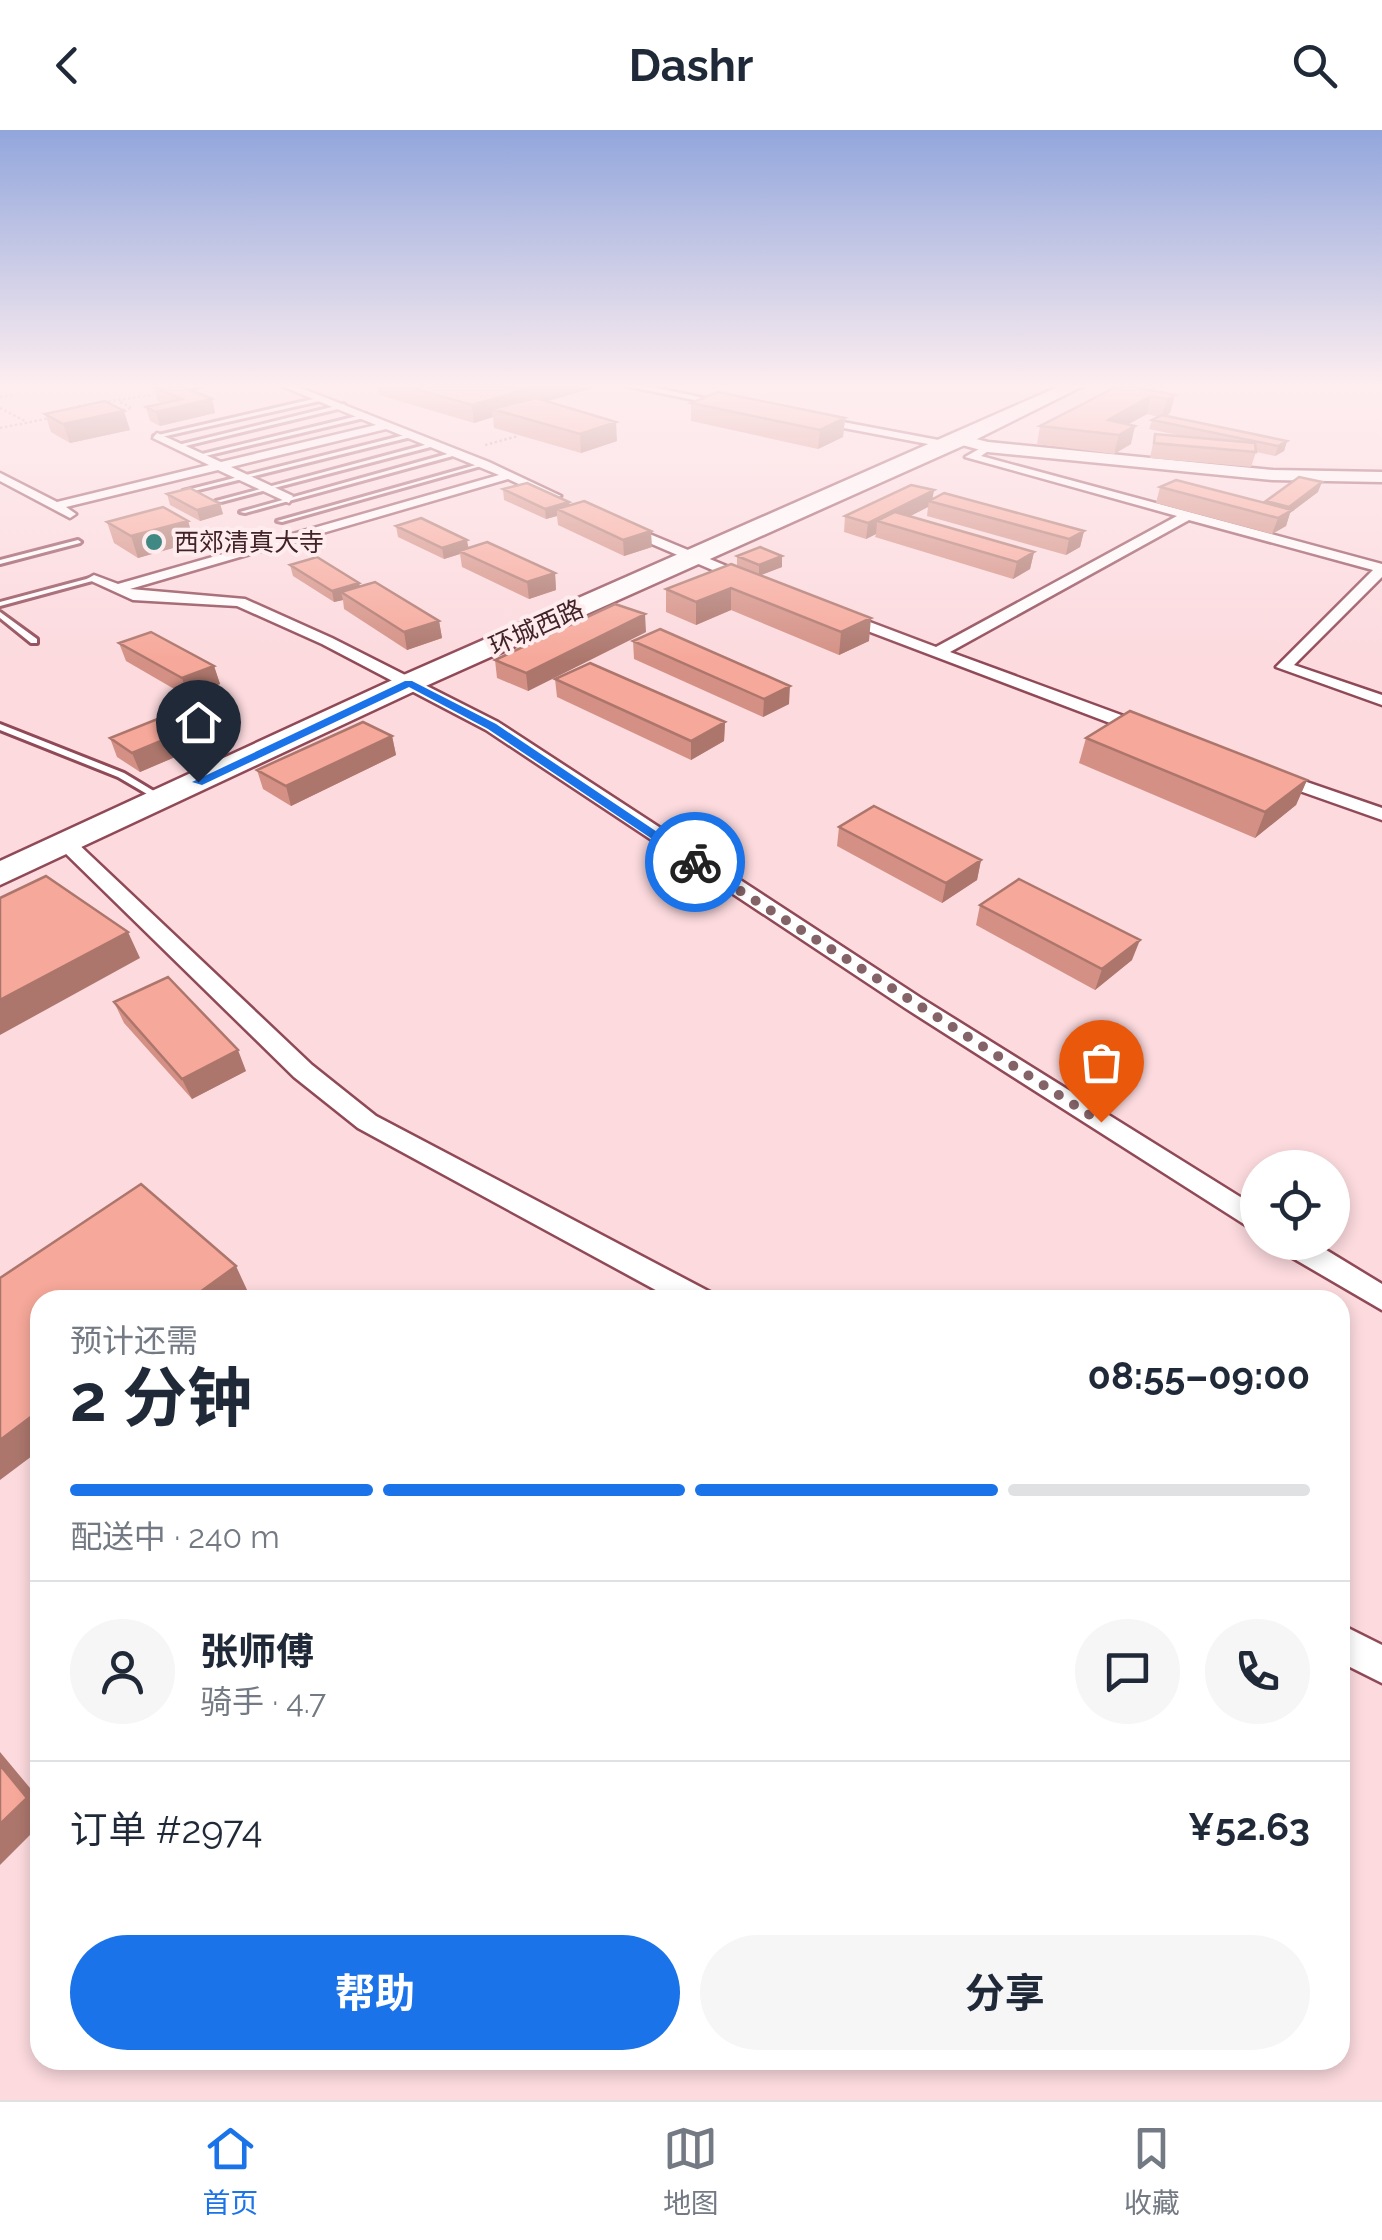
<!DOCTYPE html>
<html lang="zh">
<head>
<meta charset="utf-8">
<style>
	body { margin:0; font-family:Raleway,"Noto Sans SC",sans-serif; background:#f6f6f7; color:#1f2937; height:100vh; display:flex; flex-direction:column; font-size:38px; white-space:nowrap }
	* { box-sizing:border-box; margin:0 }
	p { font-size:32px; color:#747a83 }
	.icon { flex:none; width:55px; height:55px; fill:none; stroke:currentColor; stroke-width:2; stroke-linecap:round; stroke-linejoin:round }
	.map { position:relative; flex:1; overflow:hidden }
	.drawer { position:absolute; left:30px; top:1160px; width:1320px; height:780px; display:flex; flex-direction:column; background:#fff; border-radius:30px; box-shadow:0 5px 15px #0003 }
	.drawer>* { flex:none }
	.fabs { position:absolute; left:1240px; top:1020px; display:grid; gap:20px }
	.fabs a { display:grid; place-items:center; width:110px; height:110px; border-radius:50%; background:#fff; box-shadow:0 5px 15px #0003; font-size:50px }
	.pin { position:absolute; display:grid; place-items:center; width:85px; height:85px; color:#fff; margin:-102px -42px; border-radius:50% 50% 50% 0; rotate:-45deg; box-shadow:0 0 10px #0007 }
	.pin .icon { rotate:45deg }
	.courier { position:absolute; display:grid; place-items:center; width:100px; height:100px; margin:-50px; border:8px solid #1a73e8; border-radius:50%; background:#fff; color:#222; box-shadow:0 2px 12px #0007 }
	.headline em { font-style:normal; font-weight:700 }
	.headline div { display:flex; flex-direction:column-reverse }
	.headline { display:flex; align-items:center; justify-content:space-between; height:170px; padding:0 40px }
	h1 { font-size:65px; font-weight:700; line-height:75px }
	.bar { display:grid; grid-template-columns:repeat(4,1fr); gap:15px 10px; align-content:center; height:120px; padding:0 40px }
	.bar i { height:12px; border-radius:8px; background:#e0e1e3 }
	.bar .on { background:#1a73e8 }
	.bar p { grid-column:span 4 }
	.line { display:flex; align-items:center; gap:25px; padding:0 40px; border-top:2px solid #e0e1e3 }
	.line div { flex:1 }
	.round { display:grid; place-items:center; flex:none; width:105px; height:105px; border-radius:52px; background:#f6f6f7 }
	.cta { display:flex; gap:20px; margin-top:auto; padding:20px 40px }
	.cta a { flex:1; height:115px; border-radius:60px; background:#1a73e8; color:#fff; font-size:40px; font-weight:700; line-height:115px; text-align:center }
	.cta a+a { background:#f6f6f7; color:#1f2937 }
	header { display:flex; justify-content:space-between; align-items:center; height:130px; padding:0 40px; background:#fff; font-size:45px; font-weight:700 }
	.tabs { display:flex; justify-content:space-around; align-items:center; height:140px; border-top:2px solid #e0e1e3; background:#fff; font-size:28px; color:#747a83 }
	.tabs a { display:grid; justify-items:center; gap:5px }
	.tabs .on { color:#1a73e8 }
	.map>svg:first-child { display:block }
</style>
</head>
<body>
<header><svg class="icon" aria-label="back" viewBox="0 0 24 24"><path d="M15 5l-7 7 7 7"/></svg>Dashr<svg class="icon" aria-label="search" viewBox="0 0 24 24"><circle cx="10" cy="10" r="6"/><path d="M15 15l6 6"/></svg></header>
<div class="map">
<svg width="1382" height="1970" viewBox="0 0 1382 1970">
	<rect width="100%" height="100%" fill="#fcdade"/>
	<g fill="none" stroke-linecap="round" stroke-linejoin="round">
		<g stroke="#904956" stroke-width="6">
			<path id="lane" d="M322,267L324,270L157,308L154,306Z
				M344,274L346,277L177,318L174,316Z
				M366,284L368,287L197,328L194,326Z
				M413,303L415,306L186,363L183,361Z
				M436,312L438,315L221,372L216,371Z
				M458,321L460,324L245,383L240,382Z
				M483,333L488,334L282,392L277,391Z
				M78,410L81,412L80,413L0,434V430Z
				M94,447L96,448V450L0,476V472Z
				M0,482L37,509V513H31L0,488Z
				M0,594L124,643L167,669L165,671H159L118,647L0,600Z"/>
		</g>
		<g stroke="#904956" stroke-width="5">
			<path id="street" d="M183,256H202L169,265L164,262Z
				M282,256H296L489,332L561,366L551,369L508,349L130,459L245,469L332,508L498,592L921,868L1258,1078V1103L905,878L486,600L322,514L237,476L133,470L87,449L94,445L118,454L499,345L386,299L231,337L293,366L289,373L218,340L66,377L76,384L70,388L0,351V343L57,372L209,335L153,308L157,303L221,332L376,295Z
				M626,256H647L738,275L733,278Z
				M811,286L949,312L955,315L949,318L807,291Z
				M988,314L994,317L981,326L1382,434V447L1294,535L1382,565V575L1276,537L1373,440L1189,390L950,522L1151,596V604H1139L836,489V483H846L936,517L1177,386L965,327Z
				M623,393L753,447L755,450L743,453L619,400V394Z
				M1272,640L1382,678V690L1266,649L1263,645Z
				M67,708L74,710L312,935L376,986L710,1162L714,1170H674L358,998L294,947L60,718V710Z
				M1275,1112H1313L1382,1154V1180L1279,1120Z
				M1340,1494L1382,1515V1553L1340,1532Z"/>
		</g>
		<g stroke="#904956" stroke-width="5">
			<path id="secondary" d="M960,305L988,312L1273,340L1382,342V352L1273,350L988,322L955,313L952,310Z"/>
		</g>
		<g stroke="#904956" stroke-width="5">
			<path id="highway" d="M1060,256H1083L967,314L419,559L0,755V731L399,547Z"/>
		</g>
		<path stroke="#be9da2" stroke-width="2.5" stroke-dasharray="2.5 2.5" stroke-linecap="butt" d="M0,267L14,265
			M0,278L25,291
			M84,278L79,276L151,265
			M118,281L132,278L120,272
			M0,298L51,288
			M485,315L518,306"/>
		<use href="#lane" fill="#fff" fill-rule="evenodd"/>
		<use href="#street" fill="#fff" fill-rule="evenodd"/>
		<use href="#secondary" fill="#fff" fill-rule="evenodd"/>
		<use href="#highway" fill="#fff" fill-rule="evenodd"/>
	</g>
	<path fill="#d49084" d="M377,256H600L547,271L617,311L581,323L494,298L493,287L474,293L379,265Z
		M1118,256L1175,265L1170,283L1166,286L1287,311L1284,321L1275,326L1256,322L1251,337L1150,328L1155,304L1182,306L1149,299L1152,290L1158,287L1147,284L1129,294L1131,314L1114,324L1037,314L1040,296Z
		M154,257L212,269L215,283L160,296L150,291L146,277L163,273L158,271Z
		M691,273L845,288L843,307L818,319L691,291Z
		M45,284L130,300L70,313L51,302Z
		M1160,357L1265,373L1266,371L1318,362L1290,383L1286,396L1272,404L1156,373Z
		M503,359L569,372L570,375L652,417L624,426L558,395L557,386L546,389L504,370Z
		M934,360L932,369L1084,401L1080,417L1066,425L927,386L928,377L910,386L1034,422L1030,439L1013,449L875,407L876,404L866,409L844,402L845,386Z
		M167,364L220,374L223,384L200,391L170,375Z
		M188,391L194,412L138,428L114,413L107,392Z
		M396,396L555,443L556,460L529,469L462,437L460,424L444,429L398,407Z
		M737,426L782,437L761,445L869,511L839,525L731,480L696,495L666,482V459L737,436Z
		M290,435L359,453L360,456L439,491L442,508L407,520L344,479L343,470L334,472L293,446Z
		M646,502L528,561L497,548L495,530Z
		M633,511L789,574L763,587L634,529Z
		M119,513L214,536L220,554L188,567L126,531Z
		M555,549L725,592L724,611L691,630L557,567Z
		M223,585L229,604L140,642L117,627L110,608Z
		M392,606L396,625L291,676L263,659L257,640Z
		M1086,608L1307,650L1296,675L1255,708L1079,633Z
		M839,697L981,730L977,750L942,773L837,716Z
		M980,775L1132,830L1095,860L976,795Z
		M114,872L246,941L192,969L124,893Z"/>
	<path fill="#ac766c" d="M538,256H600L507,283L492,279L493,287L474,293L472,275Z
		M1175,265L1170,283L1162,287L1167,269Z
		M1151,266L1147,284L1111,304L1108,290Z
		M212,269L215,283L160,296L156,282Z
		M124,281L130,300L70,313L63,294Z
		M845,288L843,307L818,319L820,300Z
		M616,292L617,311L581,323L580,304Z
		M1135,296L1131,314L1114,324L1119,305Z
		M1287,311L1284,321L1275,326L1278,316Z
		M1322,352L1318,362L1290,383L1286,396L1272,404L1278,388L1287,382L1289,377Z
		M934,360L932,371H929L928,377L893,395L877,391L876,404L866,409L868,393Z
		M569,372L570,382L557,379V386L546,389L545,379Z
		M220,374L223,384L200,391L197,380Z
		M188,391L194,412L138,428L131,406Z
		M651,401L652,417L624,426L623,410Z
		M1084,401L1080,417L1066,425L1069,409Z
		M467,410L469,421H459L460,424L444,429L442,418Z
		M1034,422L1030,439L1013,449L1017,432Z
		M782,426V437L759,446V435Z
		M555,443L556,460L529,469L527,452Z
		M359,453L361,464L341,462L343,470L334,472L332,461Z
		M731,458V480L696,495V472Z
		M645,484L646,502L528,561L526,543Z
		M871,488L869,511L839,525L841,502Z
		M439,491L442,508L407,520L404,502Z
		M214,536L220,554L188,567L182,548Z
		M790,556L789,574L763,587L764,569Z
		M223,585L229,604L140,642L132,623Z
		M725,592L724,611L691,630V611Z
		M392,606L396,625L291,676L286,656Z
		M1307,650L1296,675L1255,708L1265,682Z
		M981,730L977,750L942,773L946,753Z
		M128,802L140,828L0,905V870Z
		M1140,810L1132,830L1095,860L1102,839Z
		M238,920L246,941L192,969L182,949Z
		M236,1136L248,1162L237,1170H189Z
		M40,1280V1320L0,1350V1310Z
		M0,1622L40,1670V1695L0,1735Z"/>
	<path fill="#f6a89a" stroke="#ac766c" stroke-width="2.5" d="M160,256H181L212,269L156,282L146,277L182,269L154,257Z
		M405,256H538L472,275Z
		M1118,256H1129L1175,265L1167,269L1151,266L1108,290L1135,296L1119,305L1040,296Z
		M718,262L845,288L820,300L691,273Z
		M536,268L616,292L580,304L492,279Z
		M105,271L124,281L63,294L45,284Z
		M1162,285L1287,311L1278,316L1152,290Z
		M1155,304L1255,313L1256,322L1154,313Z
		M1299,347L1322,352L1289,377L1266,371Z
		M1176,350L1292,380L1278,388L1160,357Z
		M527,353L569,372L545,379L503,359Z
		M911,355L934,360L868,393L845,386Z
		M190,358L220,374L197,380L167,364Z
		M944,363L1084,401L1069,409L929,371Z
		M584,371L651,401L623,410L557,379Z
		M163,377L188,391L131,406L107,392Z
		M895,382L1034,422L1017,432L877,391Z
		M421,388L467,410L442,418L396,396Z
		M487,412L555,443L527,452L459,421Z
		M760,417L782,426L759,435L737,426Z
		M317,427L359,453L332,461L290,435Z
		M731,434L871,488L841,502L731,458L696,472L666,459Z
		M375,452L439,491L404,502L341,462Z
		M615,474L645,484L526,543L495,530Z
		M660,499L790,556L764,569L633,511Z
		M151,502L214,536L182,548L119,513Z
		M590,533L725,592L691,611L555,549Z
		M200,572L223,585L132,623L110,608Z
		M1130,581L1307,650L1265,682L1086,608Z
		M363,592L392,606L286,656L257,640Z
		M874,676L981,730L946,753L839,697Z
		M46,746L128,802L0,870V768Z
		M1019,749L1140,810L1102,839L980,775Z
		M168,847L238,920L182,949L114,872Z
		M141,1054L236,1136L189,1170H40V1280L0,1310V1148Z
		M0,1635L27,1668L0,1694Z"/>
	<linearGradient id="sky" x2="0" y2="1"><stop stop-color="#92a6dc"/><stop offset="0.48" stop-color="#feeef0"/><stop offset="1" stop-color="#feeef0" stop-opacity="0"/></linearGradient>
	<rect width="1382" height="532" fill="url(#sky)"/>
	<path fill="#1a73e8" d="M405,551H412L496,594L702,732L691,735L488,599L409,557L202,655L192,652Z"/>
	<g fill="none" stroke-linecap="round" stroke-linejoin="round">
		<path stroke="#836368" stroke-width="10" stroke-dasharray="0 18" d="M695,732L1101,992"/>
	</g>
	<circle fill="#408883" stroke="#feecee" stroke-width="4" cx="154" cy="412" r="10"/>
	<g text-anchor="middle" stroke-width="8" stroke-linejoin="round" paint-order="stroke">
		<g font-size="25" fill="#422328" stroke="#feecee" text-anchor="start">
			<text x="174" y="421">西郊清真大寺</text>
		</g>
		<g font-size="25" fill="#422328" stroke="#feecee">
			<text transform="translate(536 497) rotate(-24)" y="9">环城西路</text>
		</g>
	</g>
</svg>
<div class="fabs">
<a><svg class="icon" aria-label="locate" viewBox="0 0 24 24"><circle cx="12" cy="12" r="6"/><path d="M12 2v4M12 18v4M2 12h4M18 12h4"/></svg></a>
</div>
<div class="pin" style="left:1101px;top:992px;background:#ea580c"><svg class="icon" aria-label="bag" viewBox="0 0 24 24"><path d="M5 8h14l-1 12H6zM9 8a3 3 0 0 1 6 0"/></svg></div>
<div class="pin" style="left:198px;top:652px;background:#1f2937"><svg class="icon" aria-label="home" viewBox="0 0 24 24"><path d="M3 11l9-7 9 7M6 9v11h12V9"/></svg></div>
<div class="courier" style="left:695px;top:732px"><svg class="icon" aria-label="bike" viewBox="0 0 24 24"><circle cx="6" cy="16" r="4"/><circle cx="18" cy="16" r="4"/><path d="M6 16l4-8h5l3 8M10 8l3 8H6M13 5h3"/></svg></div>
<section class="drawer">
<div class="headline"><div><h1>2 分钟</h1><p>预计还需</p></div><em>08:55–09:00</em></div>
<div class="bar"><i class="on"></i><i class="on"></i><i class="on"></i><i></i><p>配送中 · 240 m</p></div>
<div class="line" style="height:180px"><a class="round"><svg class="icon" aria-label="person" viewBox="0 0 24 24"><circle cx="12" cy="8" r="4"/><path d="M4 21q1-7 8-7t8 7"/></svg></a><div><b>张师傅</b><p>骑手 · 4.7</p></div><a class="round"><svg class="icon" aria-label="chat" viewBox="0 0 24 24"><path d="M4 5h16v11H9l-5 4z"/></svg></a><a class="round"><svg class="icon" aria-label="phone" viewBox="0 0 24 24"><path d="M5 4h4l2 5-3 2q2 4 5 5l2-3 5 2v4C11 20 4 13 5 4z"/></svg></a></div>
<div class="line" style="height:130px"><div>订单 #2974</div><b>¥52.63</b></div>
<div class="cta"><a>帮助</a><a>分享</a></div>
</section>
</div>
<nav class="tabs">
<a class="on"><svg class="icon" aria-label="home" viewBox="0 0 24 24"><path d="M3 11l9-7 9 7M6 9v11h12V9"/></svg>首页</a>
<a><svg class="icon" aria-label="map" viewBox="0 0 24 24"><path d="M3 6l6-2 6 2 6-2v14l-6 2-6-2-6 2zM9 4v14M15 6v14"/></svg>地图</a>
<a><svg class="icon" aria-label="saved" viewBox="0 0 24 24"><path d="M7 4h10v16l-5-4-5 4z"/></svg>收藏</a>
</nav>
</body>
</html>
